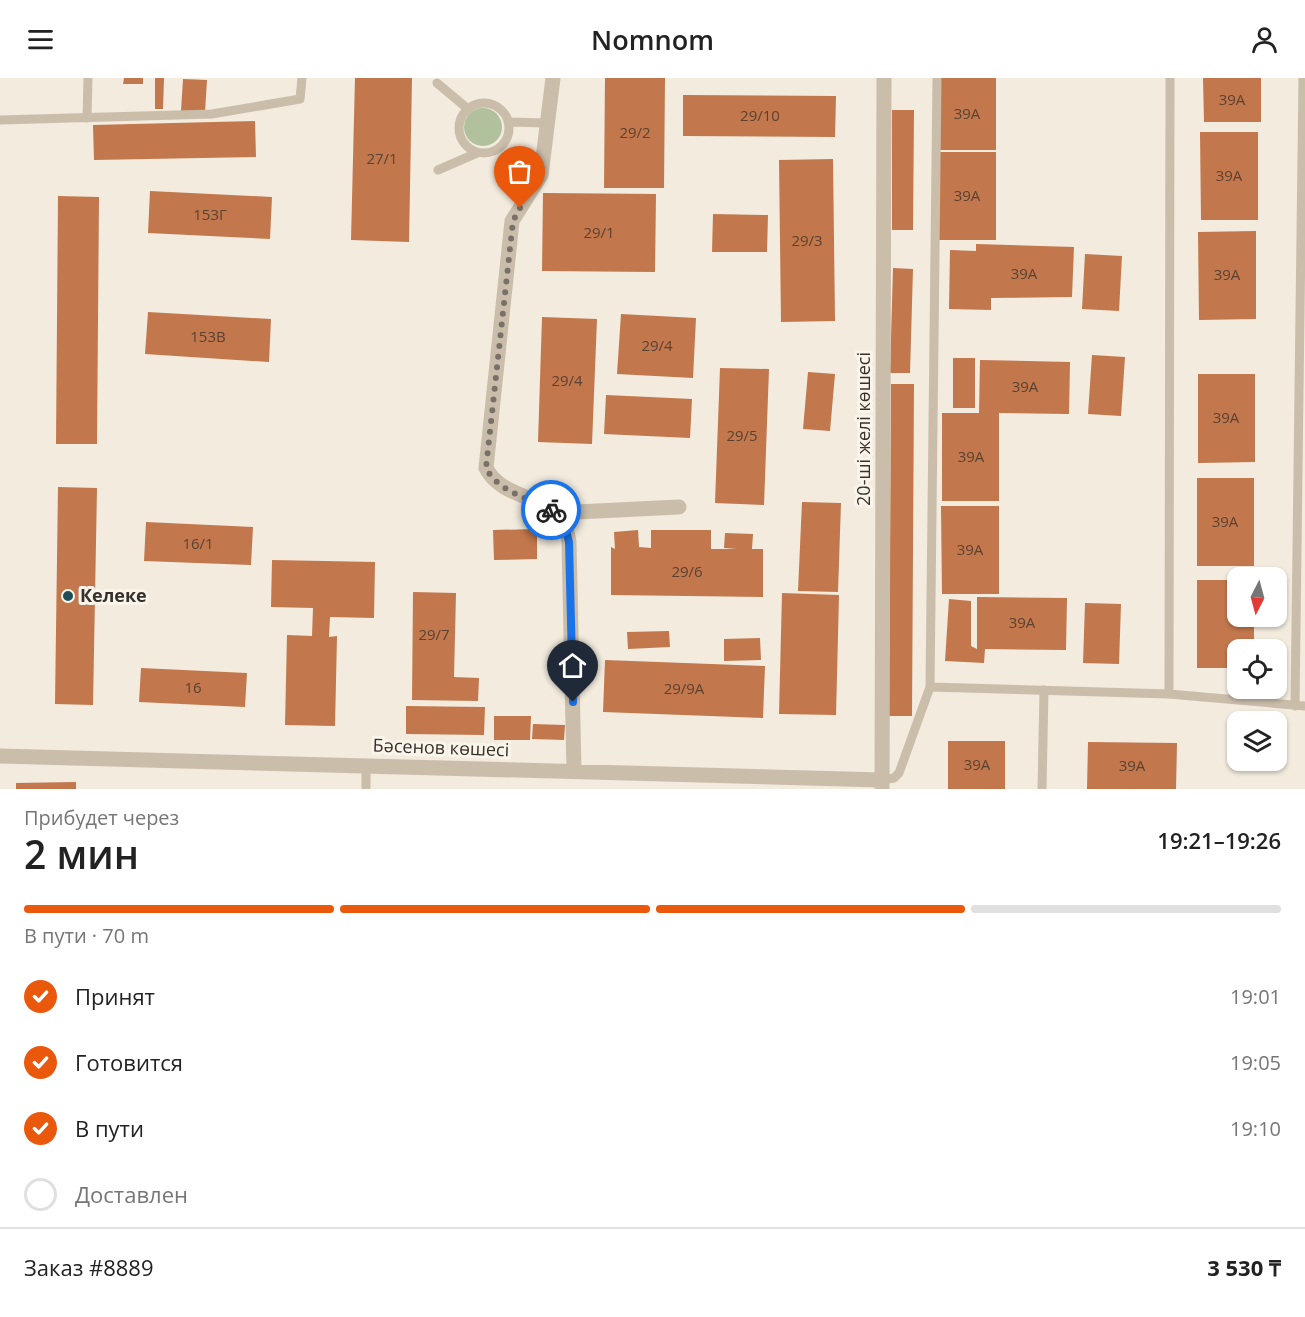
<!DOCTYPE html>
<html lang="ru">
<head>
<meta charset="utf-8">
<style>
	body { margin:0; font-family:"Open Sans",sans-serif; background:#f6f6f6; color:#222; height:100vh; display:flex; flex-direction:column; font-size:22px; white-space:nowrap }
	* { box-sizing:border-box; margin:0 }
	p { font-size:20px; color:#767676 }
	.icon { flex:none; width:33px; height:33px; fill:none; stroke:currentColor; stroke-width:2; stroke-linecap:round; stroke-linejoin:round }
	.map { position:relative; height:711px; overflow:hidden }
	.panel { display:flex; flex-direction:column; background:#fff; flex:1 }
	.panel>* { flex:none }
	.needle { width:39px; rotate:186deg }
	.tools { position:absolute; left:1227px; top:489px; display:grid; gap:12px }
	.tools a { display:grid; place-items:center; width:60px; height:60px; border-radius:12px; background:#fff; box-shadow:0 2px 4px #0004; font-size:30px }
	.pin { position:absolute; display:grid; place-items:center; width:51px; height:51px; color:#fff; margin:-62px -26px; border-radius:50% 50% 50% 0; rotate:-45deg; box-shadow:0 0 6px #0007 }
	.pin .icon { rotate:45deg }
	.courier { position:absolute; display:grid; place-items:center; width:60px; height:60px; margin:-30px; border:4px solid #1a73e8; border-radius:50%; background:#fff; color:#222; box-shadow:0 2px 8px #0007 }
	.overview em { font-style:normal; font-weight:600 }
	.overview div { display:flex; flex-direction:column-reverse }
	.overview { display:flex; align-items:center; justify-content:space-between; height:102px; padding:0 24px }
	h1 { font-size:39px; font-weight:600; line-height:45px }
	.bar { display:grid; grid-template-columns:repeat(4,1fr); gap:9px 6px; align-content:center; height:72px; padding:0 24px }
	.bar i { height:8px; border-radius:4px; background:#e0e0e0 }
	.bar .selected { background:#ea580c }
	.bar p { grid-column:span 4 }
	.line { display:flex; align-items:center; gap:15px; padding:0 24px; border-top:2px solid #e0e0e0 }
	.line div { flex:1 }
	ol { padding:0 24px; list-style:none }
	li { display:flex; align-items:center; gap:18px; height:66px }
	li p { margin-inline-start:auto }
	li .icon { padding:6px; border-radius:50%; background:#ea580c; color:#fff; stroke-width:4 }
	li:last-child { color:#767676 }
	li i { width:33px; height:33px; border:3px solid #e0e0e0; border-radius:50% }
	header { display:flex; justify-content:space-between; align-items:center; height:78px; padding:0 24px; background:#fff; font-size:27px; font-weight:600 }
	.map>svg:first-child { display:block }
</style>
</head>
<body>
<header><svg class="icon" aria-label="menu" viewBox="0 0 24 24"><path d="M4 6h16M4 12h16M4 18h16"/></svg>Nomnom<svg class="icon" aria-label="person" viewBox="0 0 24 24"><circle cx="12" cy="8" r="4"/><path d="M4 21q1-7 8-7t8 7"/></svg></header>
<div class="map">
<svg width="1305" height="711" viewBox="0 0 1305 711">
	<rect width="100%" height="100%" fill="#f2ebde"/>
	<path fill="#b1c19e" d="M464 49a19 19 0 1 1 38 0a19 19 0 1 1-38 0Z"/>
	<path fill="#c3774c" d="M124,0H143V6H123Z
		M155,0H164L163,31H155Z
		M355,0H412L409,164L351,162Z
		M605,0H665L664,110H604Z
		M939,0H996V72H939Z
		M1203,0H1261V44H1204Z
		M183,1L207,2L205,34L181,33Z
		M683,17L836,18L835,59L683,58Z
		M892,32H914L913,152H892Z
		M255,43L256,79L94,82L93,47Z
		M1200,54H1258V142H1201Z
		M938,74H996V162H939Z
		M833,81L835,243L781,244L779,82Z
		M150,113L272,119L270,161L148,155Z
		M543,115L656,116L655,194L542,193Z
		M58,118L99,119L97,366H56Z
		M713,136L768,137L767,174H712Z
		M1256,153V241L1199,242L1198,154Z
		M976,166L1074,169L1072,219L991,220V232L949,231L950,172L976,173Z
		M1085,176L1122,178L1119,233L1082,231Z
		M893,190L913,191L910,295H890Z
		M148,234L271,241L269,284L145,276Z
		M621,236L696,240L693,300L617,296Z
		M542,239L597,241L592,366L538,364Z
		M1092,277L1125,279L1121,338L1088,336Z
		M953,280H975V330H953Z
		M980,282L1070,284L1069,336L999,335V423H942V335H979Z
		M720,290L769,291L764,427L715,425Z
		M808,294L835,296L830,353L803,351Z
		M1198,296H1255V384L1198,385Z
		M891,306H914L912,638H889Z
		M606,317L692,321L690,360L604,356Z
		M1197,400H1254V488H1197Z
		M58,409L97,410L93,627L55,626Z
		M802,424L841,425L838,514L798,513Z
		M941,428H999V516H942Z
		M146,444L253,449L251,487L144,483Z
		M537,451V481L494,482L493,452Z
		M638,452L639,469L651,470V452H711V471H737L724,470L725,455L753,456L752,471H763V519L611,517V469L615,471L614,454Z
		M272,482L375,484L374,540L330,539L329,559L337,558L335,648L285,647L287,557L312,558L313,530L271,529Z
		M1197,502H1238V538H1254V572H1238V590H1197Z
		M413,514L456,515L454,599L479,600L478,623L412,622Z
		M782,515L839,517L836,637L779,636Z
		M977,519L1067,520L1066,572L985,571L984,585L945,583L949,521L971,523V568L977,571Z
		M1085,525L1121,526L1119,586L1083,585Z
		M669,553L670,569L628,571L627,554Z
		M760,560L761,582L724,583V561Z
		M605,582L765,588L763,640L603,634Z
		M141,590L247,595L245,629L139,624Z
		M406,628L485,629L484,657L406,656Z
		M494,638H531L530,662H494Z
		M533,646L565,647L564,662L532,661Z
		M948,663H1005V711H948Z
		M1088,664L1177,665L1176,711H1087Z
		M76,704V711H16V705Z"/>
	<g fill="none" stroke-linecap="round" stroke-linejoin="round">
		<path stroke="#cabdaa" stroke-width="9" d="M937,0L930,609L1169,616L1305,628
			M437,5L468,31
			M459 50a25 25 0 1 1 50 0a25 25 0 1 1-50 0Z
			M87,40L88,0
			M0,42L212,36L300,21L302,0
			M508,44L547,45
			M438,92L477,75
			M1169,616L1170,0
			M1295,628L1303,0
			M366,687V711
			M882,702L894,700L899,695L930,609
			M1042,711L1044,612"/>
		<path stroke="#cabdaa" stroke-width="15" d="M553,0L541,97L512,143L486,390C502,422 550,417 564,445C567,451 568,458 569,464L574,693
			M556,435L679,429
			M0,678L882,702
			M882,711L884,0"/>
	</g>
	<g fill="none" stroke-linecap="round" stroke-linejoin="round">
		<path stroke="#797169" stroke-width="6" stroke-dasharray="0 10.8" d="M520,130L513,143L486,390C498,414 529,420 551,432"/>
		<path stroke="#1a73e8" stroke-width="8" d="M551,432L564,445L569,464L573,624"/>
	</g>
	<circle fill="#204e58" stroke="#faf5eb" stroke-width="2" cx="68" cy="518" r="6"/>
	<g text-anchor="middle" stroke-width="6" stroke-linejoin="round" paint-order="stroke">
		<g font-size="15" fill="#5b4232">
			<text x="1232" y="27">39А</text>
			<text x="967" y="41">39А</text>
			<text x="760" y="43">29/10</text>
			<text x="635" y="60">29/2</text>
			<text x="382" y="86">27/1</text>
			<text x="1229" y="103">39А</text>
			<text x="967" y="123">39А</text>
			<text x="210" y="142">153Г</text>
			<text x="599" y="160">29/1</text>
			<text x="807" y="168">29/3</text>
			<text x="1024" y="201">39А</text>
			<text x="1227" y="202">39А</text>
			<text x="208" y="264">153В</text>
			<text x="657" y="273">29/4</text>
			<text x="567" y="308">29/4</text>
			<text x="1025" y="314">39А</text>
			<text x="1226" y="345">39А</text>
			<text x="742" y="363">29/5</text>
			<text x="971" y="384">39А</text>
			<text x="1225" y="449">39А</text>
			<text x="198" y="471">16/1</text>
			<text x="970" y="477">39А</text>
			<text x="687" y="499">29/6</text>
			<text x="1022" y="550">39А</text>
			<text x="434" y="562">29/7</text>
			<text x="193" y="615">16</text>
			<text x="684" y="616">29/9А</text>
			<text x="977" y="692">39А</text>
			<text x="1132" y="693">39А</text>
		</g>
		<g font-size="18" fill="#38302a" stroke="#faf5eb">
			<text transform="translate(864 351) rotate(-90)" y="6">20-ші желі көшесі</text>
			<text transform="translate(441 670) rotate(2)" y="6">Бәсенов көшесі</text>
		</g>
		<g font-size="18" font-weight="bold" fill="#38302a" stroke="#faf5eb" text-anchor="start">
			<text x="80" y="524">Келеке</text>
		</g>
	</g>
</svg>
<div class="tools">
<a><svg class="needle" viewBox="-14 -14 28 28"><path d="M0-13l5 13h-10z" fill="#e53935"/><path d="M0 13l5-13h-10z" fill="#767676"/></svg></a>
<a><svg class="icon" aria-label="locate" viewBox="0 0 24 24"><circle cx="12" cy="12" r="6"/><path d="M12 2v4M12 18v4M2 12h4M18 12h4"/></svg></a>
<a><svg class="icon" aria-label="layers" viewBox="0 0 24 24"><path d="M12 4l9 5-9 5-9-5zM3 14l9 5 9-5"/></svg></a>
</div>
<div class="pin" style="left:520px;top:130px;background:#ea580c"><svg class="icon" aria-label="bag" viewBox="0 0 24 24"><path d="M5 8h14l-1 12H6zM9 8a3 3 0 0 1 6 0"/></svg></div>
<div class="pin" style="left:573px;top:624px;background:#1f2937"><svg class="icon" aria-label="home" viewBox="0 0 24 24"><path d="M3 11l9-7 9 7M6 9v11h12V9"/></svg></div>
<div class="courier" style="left:551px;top:432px"><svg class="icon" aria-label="bike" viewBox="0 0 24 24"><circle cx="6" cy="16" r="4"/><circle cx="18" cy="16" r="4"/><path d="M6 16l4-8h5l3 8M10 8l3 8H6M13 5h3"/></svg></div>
</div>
<section class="panel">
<div class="overview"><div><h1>2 мин</h1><p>Прибудет через</p></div><em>19:21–19:26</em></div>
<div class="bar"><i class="selected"></i><i class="selected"></i><i class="selected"></i><i></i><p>В пути · 70 m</p></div>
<ol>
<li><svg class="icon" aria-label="check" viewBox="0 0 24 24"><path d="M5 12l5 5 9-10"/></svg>Принят<p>19:01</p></li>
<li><svg class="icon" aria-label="check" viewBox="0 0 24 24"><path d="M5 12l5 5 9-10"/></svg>Готовится<p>19:05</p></li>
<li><svg class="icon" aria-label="check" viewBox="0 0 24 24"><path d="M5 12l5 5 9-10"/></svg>В пути<p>19:10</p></li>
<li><i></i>Доставлен</li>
</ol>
<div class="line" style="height:78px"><div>Заказ #8889</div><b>3 530 ₸</b></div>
</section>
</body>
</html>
